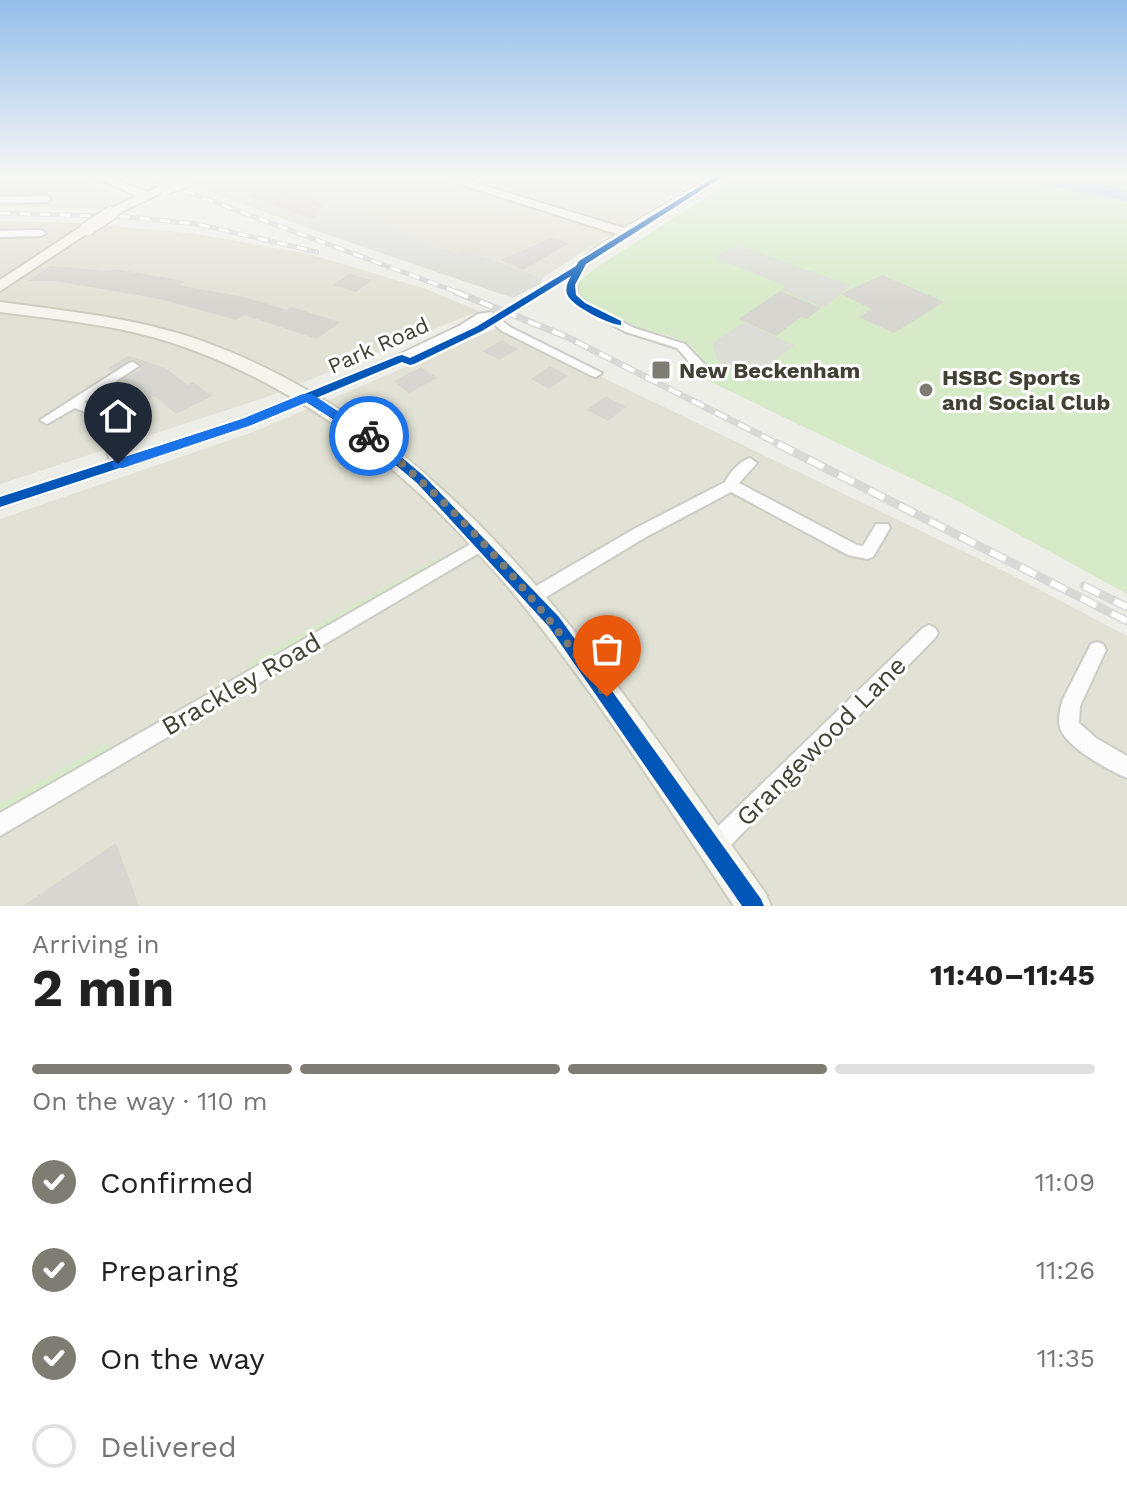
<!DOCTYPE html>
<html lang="en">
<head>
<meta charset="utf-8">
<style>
	body { margin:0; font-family:"Work Sans",sans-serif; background:#f6f6f6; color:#222; height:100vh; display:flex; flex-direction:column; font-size:30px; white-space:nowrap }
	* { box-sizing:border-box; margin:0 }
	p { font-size:26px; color:#767676 }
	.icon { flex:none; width:44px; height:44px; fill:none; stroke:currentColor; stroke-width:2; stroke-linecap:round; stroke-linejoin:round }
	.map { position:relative; height:906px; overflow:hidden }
	.panel { display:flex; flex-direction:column; background:#fff; flex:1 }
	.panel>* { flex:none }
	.pin { position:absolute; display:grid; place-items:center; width:68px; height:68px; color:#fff; margin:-82px -34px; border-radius:50% 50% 50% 0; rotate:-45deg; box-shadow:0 0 8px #0007 }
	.pin .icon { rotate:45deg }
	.courier { position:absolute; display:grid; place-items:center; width:80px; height:80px; margin:-40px; border:6px solid #1a73e8; border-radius:50%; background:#fff; color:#222; box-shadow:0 2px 10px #0007 }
	.headline em { font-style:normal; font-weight:700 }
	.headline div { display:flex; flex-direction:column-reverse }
	.headline { display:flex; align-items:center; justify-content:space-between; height:136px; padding:0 32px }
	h1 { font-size:52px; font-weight:700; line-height:60px }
	.bar { display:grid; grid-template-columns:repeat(4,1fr); gap:12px 8px; align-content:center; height:96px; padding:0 32px }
	.bar i { height:10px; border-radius:6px; background:#e0e0e0 }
	.bar .current { background:#7f7d73 }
	.bar p { grid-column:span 4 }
	ol { padding:0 32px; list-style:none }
	li { display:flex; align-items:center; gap:24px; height:88px }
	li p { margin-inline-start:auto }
	li .icon { padding:8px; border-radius:50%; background:#7f7d73; color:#fff; stroke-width:4 }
	li:last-child { color:#767676 }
	li i { width:44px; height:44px; border:4px solid #e0e0e0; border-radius:50% }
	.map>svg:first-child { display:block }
</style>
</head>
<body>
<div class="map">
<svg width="1127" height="906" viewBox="0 0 1127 906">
	<rect width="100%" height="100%" fill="#eeeee8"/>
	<path fill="#e2e1d5" d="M0,177H76L128,198L108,209L0,206Z
		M209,177H701L542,278L464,249L455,253L339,208L302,226L189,184Z
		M0,221L81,223L196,234L309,254L423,288L479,311L267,397L0,484Z
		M507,324L554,354L1008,573L1127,636V906H0V519L253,432Z"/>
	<path fill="#d6eac7" d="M738,177H1127V197L1088,189L1127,198V594L952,498L690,372L701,360C692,335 657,335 635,327C616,320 596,310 579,297L577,284L594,269Z
		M442,556L443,561L251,668L247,664Z
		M108,743L111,750L0,813V804Z"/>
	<path fill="#ddddd7" d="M339,208L455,253L464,249L542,278L541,283L513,298L302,226Z
		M736,245L830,278L851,285L824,308L781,290L786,286L715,258Z
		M744,322L794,345L750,381L717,360L713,347V343Z"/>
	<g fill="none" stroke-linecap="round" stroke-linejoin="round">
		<path fill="#b7ceed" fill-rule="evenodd" d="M1022,177H1059L1127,189V201L1031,183Z"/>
	</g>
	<path fill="#d8d6d0" d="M267,188L292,197L298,194L324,204L315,220L248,195Z
		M553,237L569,244L523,270L501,260Z
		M50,266L110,271L114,269L185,281L179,285L244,297L286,310L291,307L340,322L317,339L244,315L236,320L160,299L56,281H28Z
		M350,274L372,280L356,292L333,285Z
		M882,275L910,287L944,302L894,333L859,317L872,309L841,294Z
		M780,291L821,308L807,319L801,317L776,336L739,319Z
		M502,340L518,349L499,360L483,351Z
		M128,356L166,368L187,385L193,382L212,396L176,414L154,396L147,400L123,380L141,369V364L132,359L112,371L108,368Z
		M550,366L568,376L549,389L531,379Z
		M421,367L437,378L409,393L394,381Z
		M606,396L626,407L608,421L587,410Z
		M116,843L139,906H23Z"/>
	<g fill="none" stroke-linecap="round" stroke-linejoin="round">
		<g stroke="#cccbc5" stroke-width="4">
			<path id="street" d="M234,177H242L243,178L239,180Z
				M0,197L47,196L51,199L47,202L0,203Z
				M0,231L41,230L46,233L41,236L0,237Z
				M623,231L631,233C608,252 575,260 577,295L593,307L634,328L685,344L708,368L710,371L708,374H700L677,348L626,332L585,311L567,296C565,261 597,247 623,231Z
				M491,312L510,327L602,373L596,377L592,376L502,331L488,319H485L406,361L252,425L0,508V496L110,461L97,417L75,408L47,424L40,420L129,363L133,362L139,366L84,402L108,411L123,457L242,419L398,355L459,326L478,314Z
				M750,458L757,463L739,483L857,545L863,546L876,524H888L890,528L873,557L867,559L848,555L731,492L646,537L538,602L532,604L526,602L523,597L526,592L634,529L725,482C729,473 740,461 750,458Z
				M483,537L489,539L491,543L489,547L0,836V813Z
				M929,625L935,628L938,633L935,638L721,855L713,858L705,855L702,847L705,839L923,628Z
				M1097,642L1103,644L1106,650L1080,706L1079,723L1096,738L1127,756V778C1110,771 1068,748 1061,730C1057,722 1060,708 1063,699L1091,644Z"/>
		</g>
		<g stroke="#cdccbf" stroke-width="4">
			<path id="secondary" d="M94,177H109L147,192L165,184L171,188L111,217L105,213L107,210L137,196Z
				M438,177H455L624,228L711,177H725L626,237Z
				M82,226L94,229L0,291V280Z
				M0,302C67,311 138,318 202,341C462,435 613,679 766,894L771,906H734C589,690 447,444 190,349C130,326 63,320 0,312Z"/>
		</g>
		<use href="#street" fill="#fcfcfc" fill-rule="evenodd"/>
		<use href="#secondary" fill="#f6f5ed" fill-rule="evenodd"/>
		<g stroke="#d8d8d7" stroke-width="5">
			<path id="rail-far2" d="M147,177L462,294
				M0,213L128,217L197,224L317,252"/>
		</g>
		<g stroke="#d8d8d7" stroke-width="7">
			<path id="rail-far1" d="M456,292L567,337L782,446"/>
		</g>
		<g stroke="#d8d8d7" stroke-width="9">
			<path id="rail" d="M778,444L1127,621
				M1084,586L1127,607"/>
		</g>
		<use href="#rail-far2" stroke="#fff" stroke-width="3" stroke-dasharray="10" stroke-linecap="butt"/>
		<use href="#rail-far1" stroke="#fff" stroke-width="4" stroke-dasharray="13" stroke-linecap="butt"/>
		<use href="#rail" stroke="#fff" stroke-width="6" stroke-dasharray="17" stroke-linecap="butt"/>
		<g stroke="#cdccbf" stroke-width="16" stroke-linecap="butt">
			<path id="secondary-bridge" d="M165,188L189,179
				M87,229L111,213"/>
		</g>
		<use href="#secondary-bridge" stroke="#f6f5ed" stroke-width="13"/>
		<g stroke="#fff" stroke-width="5">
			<path id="cycleway" d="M715,177H722L586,264L575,285L576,295L585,303L621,321V325C610,325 571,306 567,294C565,287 568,282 571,276L482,331L414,364L410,365L402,362L316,398L374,434L425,477L559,617L761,899L764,906H742L549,627L417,483L366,440L306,402L251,425L0,507V497L243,419L398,356L402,355L410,358L476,327L576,266L579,261Z"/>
		</g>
		<use href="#cycleway" fill="#0057b8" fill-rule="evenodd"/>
	</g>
	<linearGradient id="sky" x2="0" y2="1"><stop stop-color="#94beea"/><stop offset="0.58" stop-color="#f7f7f5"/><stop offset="1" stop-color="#f7f7f5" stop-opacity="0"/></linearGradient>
	<rect width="1127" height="304" fill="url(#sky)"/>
	<path fill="#1a73e8" d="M303,394H312L375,436L364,439L307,402L251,425L123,468H114L112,464L114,461L242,419Z"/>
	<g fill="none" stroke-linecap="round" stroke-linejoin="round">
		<path stroke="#7f7d73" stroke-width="8" stroke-dasharray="0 14.4" d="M369,436C462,511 538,600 607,697"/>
	</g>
	<g fill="#7f7d73" stroke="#fff" stroke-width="3">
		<rect x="651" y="360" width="20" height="20" rx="4"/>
		<circle cx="926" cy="390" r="8"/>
	</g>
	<g text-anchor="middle" stroke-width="6" stroke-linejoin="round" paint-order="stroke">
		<g font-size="22" fill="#434034" stroke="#fff">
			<text transform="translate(378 345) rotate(-24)" y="8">Park Road</text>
		</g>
		<g font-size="22" font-weight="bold" fill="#434034" stroke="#fff" text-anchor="start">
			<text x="679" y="378">New Beckenham</text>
			<text x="942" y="385">HSBC Sports<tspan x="942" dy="25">and Social Club</tspan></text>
		</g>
		<g font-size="26" fill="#434034" stroke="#fff">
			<text transform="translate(241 684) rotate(-30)" y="9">Brackley Road</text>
			<text transform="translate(821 741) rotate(-45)" y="9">Grangewood Lane</text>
		</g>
	</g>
</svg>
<div class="pin" style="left:607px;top:697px;background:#ea580c"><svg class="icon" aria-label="bag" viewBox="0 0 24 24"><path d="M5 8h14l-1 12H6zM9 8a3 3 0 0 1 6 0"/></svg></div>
<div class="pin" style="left:118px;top:464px;background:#1f2937"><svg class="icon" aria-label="home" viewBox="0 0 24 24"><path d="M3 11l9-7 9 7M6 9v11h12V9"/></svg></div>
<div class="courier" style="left:369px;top:436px"><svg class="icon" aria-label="bike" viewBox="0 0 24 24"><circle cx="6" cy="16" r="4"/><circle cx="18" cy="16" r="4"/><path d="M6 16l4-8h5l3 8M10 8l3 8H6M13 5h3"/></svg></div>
</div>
<section class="panel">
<div class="headline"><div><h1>2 min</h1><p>Arriving in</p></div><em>11:40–11:45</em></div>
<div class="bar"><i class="current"></i><i class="current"></i><i class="current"></i><i></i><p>On the way · 110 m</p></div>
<ol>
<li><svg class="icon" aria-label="check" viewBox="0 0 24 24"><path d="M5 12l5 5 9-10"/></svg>Confirmed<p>11:09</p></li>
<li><svg class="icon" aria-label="check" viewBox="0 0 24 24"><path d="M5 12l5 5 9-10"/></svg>Preparing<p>11:26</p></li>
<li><svg class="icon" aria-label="check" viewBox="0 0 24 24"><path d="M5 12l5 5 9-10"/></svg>On the way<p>11:35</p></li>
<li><i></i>Delivered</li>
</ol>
</section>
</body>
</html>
